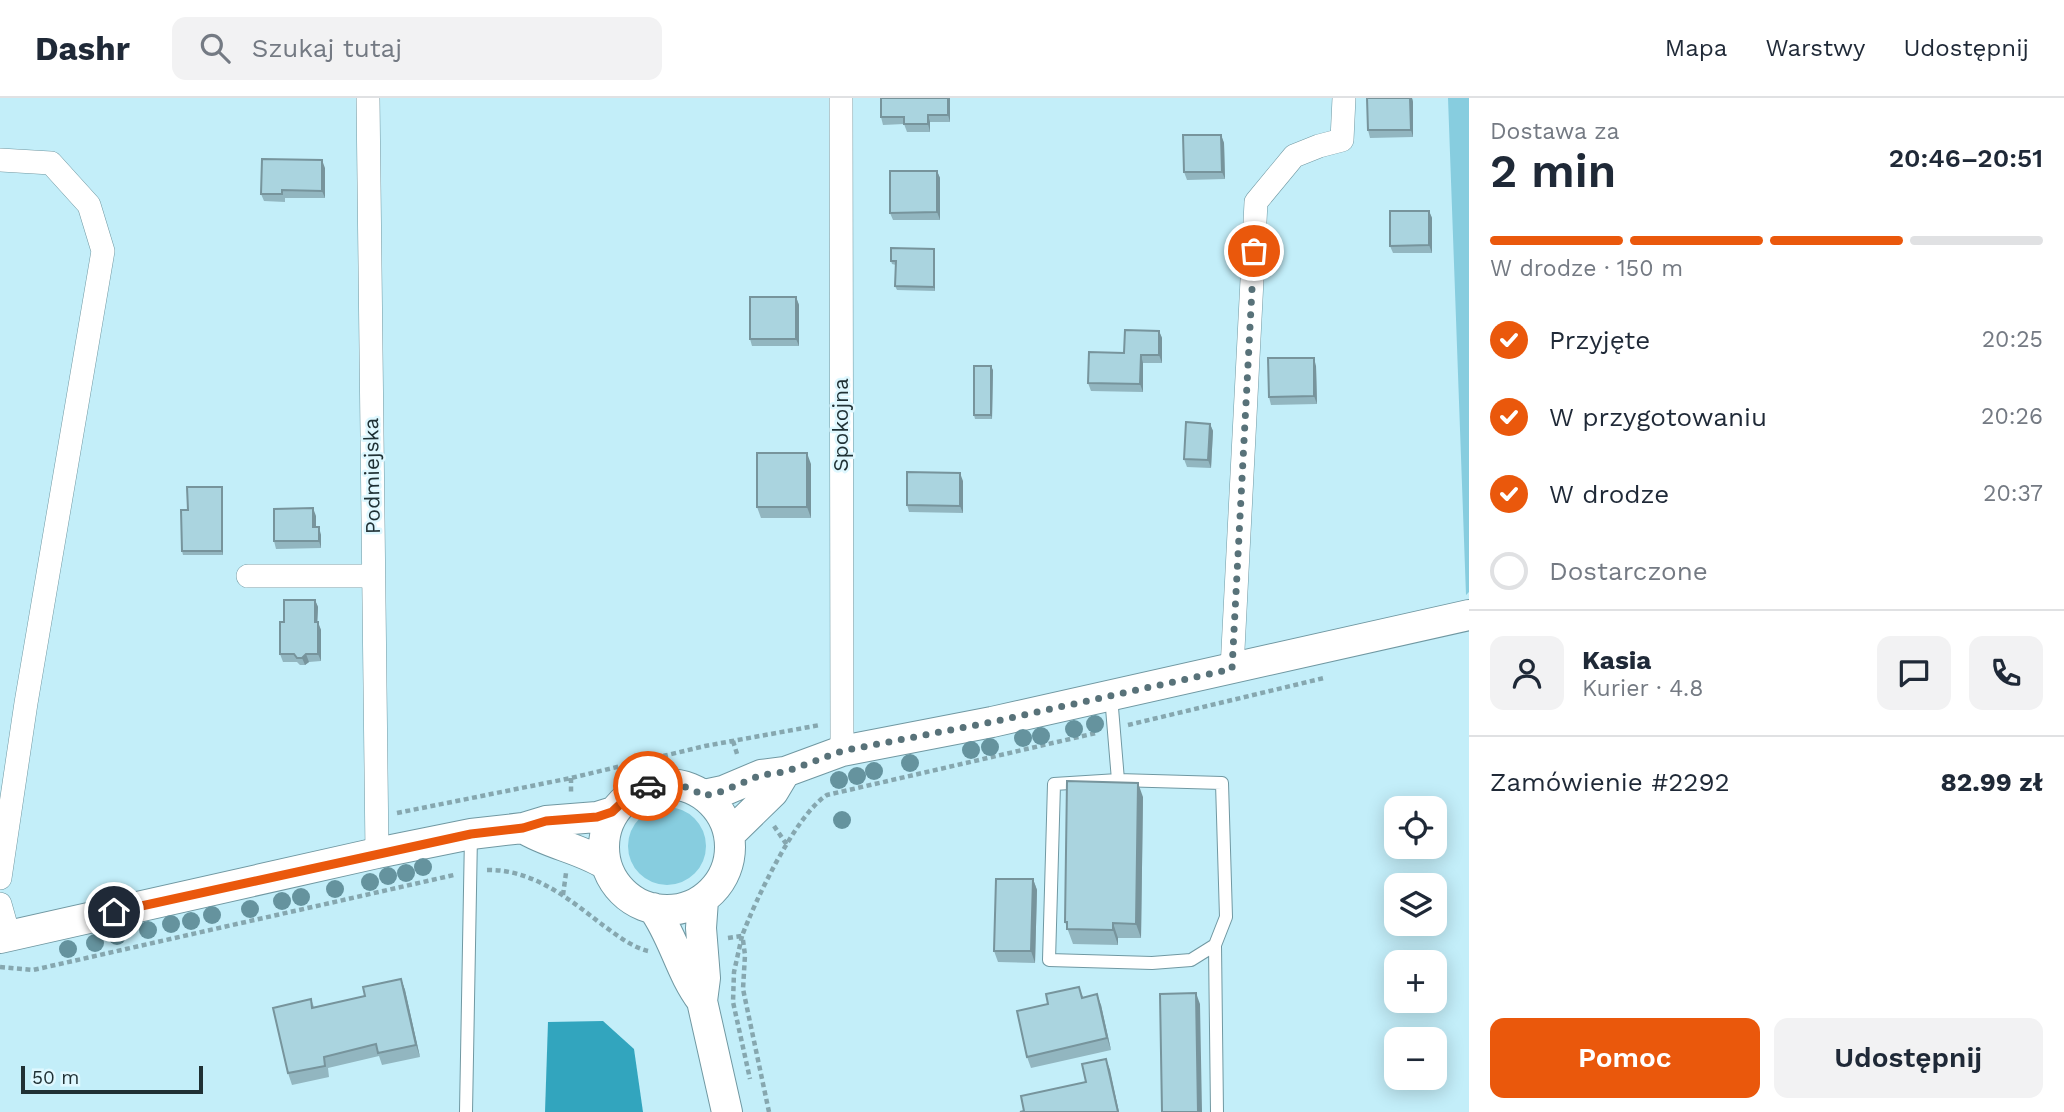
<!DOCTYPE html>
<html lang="pl">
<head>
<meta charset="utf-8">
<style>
	body { margin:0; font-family:"Work Sans",sans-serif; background:#f2f2f3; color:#1f2937; height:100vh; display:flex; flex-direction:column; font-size:26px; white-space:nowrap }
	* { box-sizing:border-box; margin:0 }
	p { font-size:23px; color:#747a83 }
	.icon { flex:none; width:38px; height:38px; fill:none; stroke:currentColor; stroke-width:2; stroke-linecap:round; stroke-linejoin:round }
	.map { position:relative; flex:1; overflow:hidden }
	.side { display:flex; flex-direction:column; background:#fff; width:595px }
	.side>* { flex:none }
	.fabs { position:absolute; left:1384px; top:698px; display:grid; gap:14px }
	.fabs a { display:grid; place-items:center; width:63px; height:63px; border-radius:14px; background:#fff; box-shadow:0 4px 18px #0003; font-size:35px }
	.scale { position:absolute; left:21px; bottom:18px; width:182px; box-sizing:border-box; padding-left:7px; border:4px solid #1f3034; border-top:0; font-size:19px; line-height:24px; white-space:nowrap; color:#1f3034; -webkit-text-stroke:5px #dff8ff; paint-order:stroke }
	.pin { position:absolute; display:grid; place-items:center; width:60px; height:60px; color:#fff; margin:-30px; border:4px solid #fff; border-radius:50%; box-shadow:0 2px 7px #0007 }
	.courier { position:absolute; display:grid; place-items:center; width:70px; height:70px; margin:-35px; border:5px solid #ea580c; border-radius:50%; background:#fff; color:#222; box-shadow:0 2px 9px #0007 }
	.overview em { font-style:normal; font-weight:600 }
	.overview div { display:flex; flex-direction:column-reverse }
	.overview { display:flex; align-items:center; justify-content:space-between; height:119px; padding:0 21px }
	h1 { font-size:46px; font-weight:600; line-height:52px }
	.bar { display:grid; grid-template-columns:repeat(4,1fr); gap:10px 7px; align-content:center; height:84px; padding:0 21px }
	.bar i { height:9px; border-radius:5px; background:#e0e1e3 }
	.bar .on { background:#ea580c }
	.bar p { grid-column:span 4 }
	.line { display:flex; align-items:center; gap:18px; padding:0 21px; border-top:2px solid #e0e1e3 }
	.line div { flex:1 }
	.round { display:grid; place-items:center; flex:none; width:74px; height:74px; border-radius:14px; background:#f2f2f3 }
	ol { padding:0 21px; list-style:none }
	li { display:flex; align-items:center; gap:21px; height:77px }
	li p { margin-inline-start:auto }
	li .icon { padding:7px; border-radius:50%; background:#ea580c; color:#fff; stroke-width:4 }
	li:last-child { color:#747a83 }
	li i { width:38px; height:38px; border:4px solid #e0e1e3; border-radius:50% }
	.button { display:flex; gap:14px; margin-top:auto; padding:14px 21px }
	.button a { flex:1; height:80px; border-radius:14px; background:#ea580c; color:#fff; font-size:28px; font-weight:600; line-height:80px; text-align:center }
	.button a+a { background:#f2f2f3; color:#1f2937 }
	header { display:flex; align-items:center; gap:42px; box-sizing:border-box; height:98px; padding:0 35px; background:#fff; border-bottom:2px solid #e0e1e3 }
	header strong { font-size:33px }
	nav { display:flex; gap:38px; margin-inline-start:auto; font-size:24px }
	.search { width:490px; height:63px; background:#f2f2f3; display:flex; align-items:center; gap:18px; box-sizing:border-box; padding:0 24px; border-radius:14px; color:#747a83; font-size:26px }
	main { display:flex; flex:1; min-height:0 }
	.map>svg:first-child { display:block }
</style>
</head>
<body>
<header>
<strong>Dashr</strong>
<div class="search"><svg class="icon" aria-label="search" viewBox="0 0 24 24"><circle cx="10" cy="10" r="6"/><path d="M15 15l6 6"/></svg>Szukaj tutaj</div>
<nav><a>Mapa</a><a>Warstwy</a><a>Udostępnij</a></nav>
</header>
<main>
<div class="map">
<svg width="1469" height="1014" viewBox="0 0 1469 1014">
	<rect width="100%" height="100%" fill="#c3eef9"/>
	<path fill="#87cddf" d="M1448,0H1469V494L1466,497Z
		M628 748a39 39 0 1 1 78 0a39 39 0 1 1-78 0Z"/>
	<path fill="#32a5be" d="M603,923L634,951L643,1014H545L548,924Z"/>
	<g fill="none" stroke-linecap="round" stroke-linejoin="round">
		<g stroke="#7098a2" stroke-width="14">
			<path id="service" d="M1111,598L1118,682L1054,686L1049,862L1152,865L1191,862L1215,847L1226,819L1222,685L1118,682
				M1215,847L1217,1014
				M466,1014L471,737"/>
		</g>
		<g stroke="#7098a2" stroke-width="24">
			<path id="minor" d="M368,0L377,755
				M841,0L842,653
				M0,62L51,65L89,107L103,153L26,605L0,780
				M248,478H373
				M1232,571L1256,104L1294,58L1319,48L1342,42L1344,0
				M0,806L9,838"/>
		</g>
		<g stroke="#7098a2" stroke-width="32">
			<path id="tertiary" d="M604 749a63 63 0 1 1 126 0a63 63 0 1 1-126 0Z
				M704,697L723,693L761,677L785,674L842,653L992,624L1469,517
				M523,730C549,746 579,750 605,766
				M729,737L773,694L785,674
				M703,802L701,830L705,880L702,903L727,1014
				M653,810C674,839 680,874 702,903
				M0,840L377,755L471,736L523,730L546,723L597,719L613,714"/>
		</g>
		<path stroke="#86a7af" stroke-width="4.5" stroke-dasharray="5 3.5" stroke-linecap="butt" d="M1128,627L1324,580
			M733,643L738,659
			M571,680V697
			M397,715L571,680L705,648L820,627
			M774,728L787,747
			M487,772C531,771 567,799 600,825C614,835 631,849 648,853
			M563,797L566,775
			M742,838L734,874L733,904L750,981
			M728,840L742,838C755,803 796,716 827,697L1096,635
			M743,842L745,857L743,891L769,1014
			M0,869L33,872L454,777"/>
		<use href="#service" stroke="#fff" stroke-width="12"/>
		<use href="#minor" stroke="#fff" stroke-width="23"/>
		<use href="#tertiary" stroke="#fff" stroke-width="30"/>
	</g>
	<g fill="#65939e">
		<circle cx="1095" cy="626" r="9"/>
		<circle cx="1074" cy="631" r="9"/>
		<circle cx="1041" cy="638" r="9"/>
		<circle cx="1023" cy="640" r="9"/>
		<circle cx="990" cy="649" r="9"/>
		<circle cx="971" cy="652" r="9"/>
		<circle cx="910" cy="665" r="9"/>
		<circle cx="874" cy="673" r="9"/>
		<circle cx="857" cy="678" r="9"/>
		<circle cx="839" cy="682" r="9"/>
		<circle cx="842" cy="722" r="9"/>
		<circle cx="423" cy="769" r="9"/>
		<circle cx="406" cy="775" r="9"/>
		<circle cx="388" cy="778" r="9"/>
		<circle cx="370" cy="784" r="9"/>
		<circle cx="335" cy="791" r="9"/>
		<circle cx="301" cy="799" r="9"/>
		<circle cx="282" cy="803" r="9"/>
		<circle cx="250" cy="811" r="9"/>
		<circle cx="212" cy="817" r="9"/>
		<circle cx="191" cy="823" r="9"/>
		<circle cx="171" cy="826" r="9"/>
		<circle cx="148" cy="832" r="9"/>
		<circle cx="117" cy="838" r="9"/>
		<circle cx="95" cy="845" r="9"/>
		<circle cx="68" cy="851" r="9"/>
	</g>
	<path fill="#92b6c0" d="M950,0V24H930V34H907L904,26L883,27L881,19Z
		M1367,0H1412L1413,4V39L1370,40L1368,32Z
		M1221,37L1224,45L1225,81L1187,82L1184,74Z
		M325,70V100H285V104L264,103L261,96Z
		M937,73L940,80V122H893L890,115Z
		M1429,113L1432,120V155H1393L1390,148Z
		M935,155V193L897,192L895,188L896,167L892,166L891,163Z
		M796,199L799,207V248H752L750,241Z
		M1159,233L1162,240V265H1143V294L1091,293L1088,285L1124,255Z
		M1316,268L1317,306L1271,307L1269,299Z
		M993,272L992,321H975L974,317Z
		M1210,326L1213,333L1211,370L1187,369L1184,361Z
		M811,366V420H761L757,409Z
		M963,383V415L909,414L907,407Z
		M223,393V457H183L182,453Z
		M316,418V429L321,437V450L276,451L274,443Z
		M315,502L318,509L317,524L321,532V563L309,564L305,567H300L297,564H283L280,556L284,524Z
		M1143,699L1141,840H1118V847L1073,846L1065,824Z
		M1033,781L1037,792L1035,865L998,864L994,853Z
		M401,881L405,892L420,959L382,967L379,958L328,970L329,979L292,987L288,975L311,901L314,909L365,898Z
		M1079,889L1083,899L1101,907L1111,952L1031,970L1027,959L1048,906Z"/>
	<path fill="#77949c" d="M948,0H950V24L948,17Z
		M1410,0H1412L1413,4V39L1411,32Z
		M928,17L930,24V34L928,26Z
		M1221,37L1224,45L1225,81L1222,74Z
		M322,62L325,70V100L322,93Z
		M937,73L940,80V122L937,114Z
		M1429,113L1432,120V155L1429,147Z
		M934,151L935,155V193L934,189Z
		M796,199L799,207V248L796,241Z
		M1159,233L1162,240V265L1159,257Z
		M1141,257L1143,265V294L1140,286Z
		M1314,260L1316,268L1317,306L1314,298Z
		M991,268L993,272L992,321L991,317Z
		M1210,326L1213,333L1211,370L1208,362Z
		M807,355L811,366V420L807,409Z
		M960,375L963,383V415L960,408Z
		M222,389L223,393V457L222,453Z
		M313,410L316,418V437L313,429Z
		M319,429L321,437V450L319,443Z
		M315,502L318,509L317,532L315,524Z
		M318,524L321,532V563L318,556Z
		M306,556L309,564L305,567L302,560Z
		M1138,685L1143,699L1141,840L1136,826Z
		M1033,781L1037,792L1035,865L1031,853Z
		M1113,825L1118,840V847L1113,832Z
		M401,881L405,892L420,959L416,947Z
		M1196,895L1200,906L1202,1014H1198Z
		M1097,896L1101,907L1111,952L1107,940Z
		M1106,961L1110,972L1119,1014H1118Z"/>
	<path fill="#aad4df" stroke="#77949c" stroke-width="2" d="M881,0H948V17H928V26H904V19H881Z
		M1367,0H1410L1411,32H1368Z
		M1183,37H1221L1222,74H1184Z
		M262,61L322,62V93L282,92V96H261Z
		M890,73H937V114L890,115Z
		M1390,113H1429V147L1390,148Z
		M891,150L934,151V189L895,188L896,163H891Z
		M750,199H796V241H750Z
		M1125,232L1159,233V257H1141L1140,286L1088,285L1089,254L1124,255Z
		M1268,260H1314V298L1269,299Z
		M974,268H991V317H974Z
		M1186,324L1210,326L1208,362L1184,361Z
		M757,355H807V409H757Z
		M907,374L960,375V408L907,407Z
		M187,389H222V453H182L181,412H188Z
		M313,410V429H319V443H274V411Z
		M284,502H315V524H318V556H306L302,560H297L294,556H280V524H284Z
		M1067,683L1138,685L1136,826L1113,825V832L1067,831V824H1065Z
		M996,781H1033L1031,853H994Z
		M401,881L416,947L378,955L376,946L324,959L325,968L288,975L273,910L311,901L312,910L365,898L363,889Z
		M1079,889L1082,900L1097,896L1107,940L1027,959L1017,913L1048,906L1046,896Z
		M1196,895L1198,1014H1162L1160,896Z
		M1106,961L1118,1014H1020L1024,1013L1021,998L1086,984L1082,966Z"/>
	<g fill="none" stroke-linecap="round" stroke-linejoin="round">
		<path stroke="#587279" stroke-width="7" stroke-dasharray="0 12.6" d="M648,688C669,684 685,686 704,698L723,693L761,677L785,674L842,653L992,624L1232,571L1254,153"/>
		<path stroke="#ea580c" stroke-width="9" d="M114,814L471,736L523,730L546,723L597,719L612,714L631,696L648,688"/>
	</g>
	<g text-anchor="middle" stroke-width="5" stroke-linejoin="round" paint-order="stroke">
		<g font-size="21" fill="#1f3034" stroke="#dff8ff">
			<text transform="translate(841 327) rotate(-90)" y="7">Spokojna</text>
			<text transform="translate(372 378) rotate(-91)" y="7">Podmiejska</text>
		</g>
	</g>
</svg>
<div class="fabs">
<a><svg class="icon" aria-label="locate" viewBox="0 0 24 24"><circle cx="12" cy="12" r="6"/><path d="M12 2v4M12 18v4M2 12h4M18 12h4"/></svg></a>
<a><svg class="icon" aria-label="layers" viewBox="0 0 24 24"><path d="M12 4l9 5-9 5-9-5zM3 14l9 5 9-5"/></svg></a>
<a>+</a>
<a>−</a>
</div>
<div class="scale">50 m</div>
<div class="pin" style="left:1254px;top:153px;background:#ea580c"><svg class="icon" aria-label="bag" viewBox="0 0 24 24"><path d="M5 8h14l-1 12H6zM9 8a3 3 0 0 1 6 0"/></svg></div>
<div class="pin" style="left:114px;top:814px;background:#1f2937"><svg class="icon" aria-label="home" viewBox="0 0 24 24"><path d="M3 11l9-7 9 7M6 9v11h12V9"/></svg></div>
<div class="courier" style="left:648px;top:688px"><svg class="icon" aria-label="car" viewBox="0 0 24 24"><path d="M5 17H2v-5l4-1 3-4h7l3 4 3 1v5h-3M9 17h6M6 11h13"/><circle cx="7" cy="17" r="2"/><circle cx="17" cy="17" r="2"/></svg></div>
</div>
<section class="side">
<div class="overview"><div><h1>2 min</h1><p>Dostawa za</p></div><em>20:46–20:51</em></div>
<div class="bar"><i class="on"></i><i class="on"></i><i class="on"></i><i></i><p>W drodze · 150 m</p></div>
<ol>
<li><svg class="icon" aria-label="check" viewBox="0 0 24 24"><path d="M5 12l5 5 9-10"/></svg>Przyjęte<p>20:25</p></li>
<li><svg class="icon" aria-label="check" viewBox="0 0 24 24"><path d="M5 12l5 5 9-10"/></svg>W przygotowaniu<p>20:26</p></li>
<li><svg class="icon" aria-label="check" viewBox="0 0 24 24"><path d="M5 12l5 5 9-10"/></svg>W drodze<p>20:37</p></li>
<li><i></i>Dostarczone</li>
</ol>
<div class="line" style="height:126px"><a class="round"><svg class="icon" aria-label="person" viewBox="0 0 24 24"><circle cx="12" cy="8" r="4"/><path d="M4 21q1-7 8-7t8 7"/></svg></a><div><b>Kasia</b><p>Kurier · 4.8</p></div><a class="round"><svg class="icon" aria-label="chat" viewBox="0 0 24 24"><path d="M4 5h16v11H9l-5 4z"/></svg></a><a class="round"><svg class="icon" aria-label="phone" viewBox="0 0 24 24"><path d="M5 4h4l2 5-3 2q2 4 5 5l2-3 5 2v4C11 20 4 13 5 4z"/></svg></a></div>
<div class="line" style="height:91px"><div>Zamówienie #2292</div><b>82.99 zł</b></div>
<div class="button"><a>Pomoc</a><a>Udostępnij</a></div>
</section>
</main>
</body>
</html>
